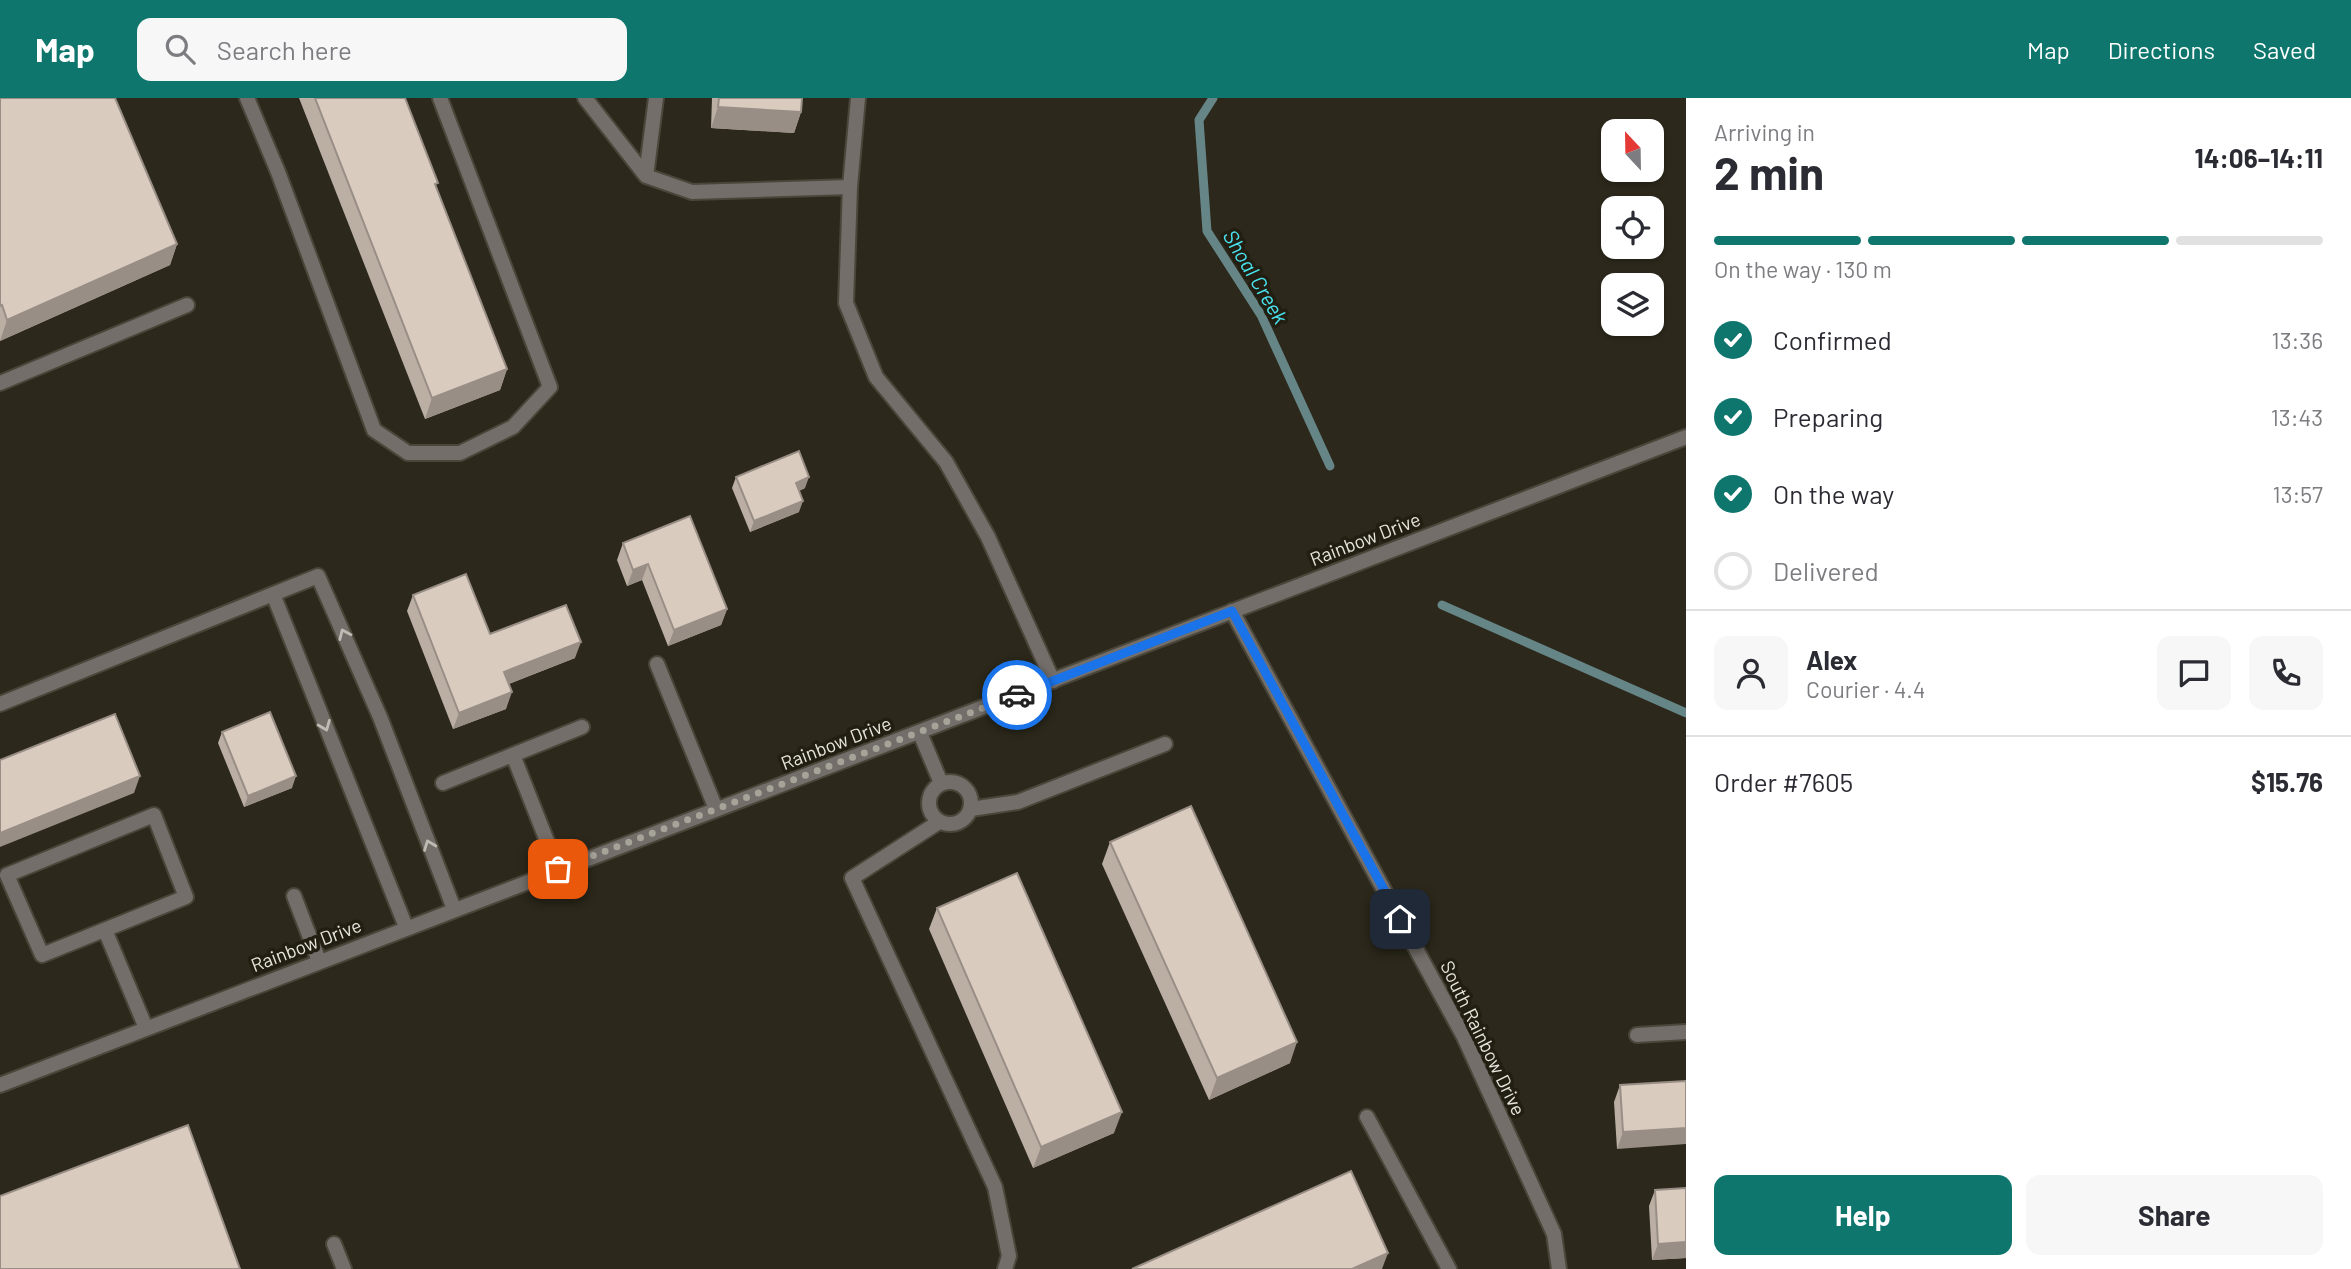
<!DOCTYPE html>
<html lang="en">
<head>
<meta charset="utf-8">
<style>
	body { margin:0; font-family:Barlow,sans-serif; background:#f7f7f7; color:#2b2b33; height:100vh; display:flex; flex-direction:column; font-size:26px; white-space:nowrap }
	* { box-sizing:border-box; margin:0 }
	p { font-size:23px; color:#7c7c81 }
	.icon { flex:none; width:38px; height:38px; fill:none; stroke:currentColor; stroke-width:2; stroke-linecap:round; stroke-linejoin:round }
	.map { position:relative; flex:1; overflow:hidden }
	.details { display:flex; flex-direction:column; background:#fff; width:665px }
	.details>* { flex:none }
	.needle { width:46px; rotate:338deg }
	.controls { position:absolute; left:1601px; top:21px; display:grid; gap:14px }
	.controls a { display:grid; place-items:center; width:63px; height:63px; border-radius:14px; background:#fff; box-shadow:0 2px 5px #0004; font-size:35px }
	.pin { position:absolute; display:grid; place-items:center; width:60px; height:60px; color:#fff; margin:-30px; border-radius:14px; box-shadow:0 4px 10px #0006 }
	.courier { position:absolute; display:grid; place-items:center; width:70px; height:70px; margin:-35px; border:5px solid #1a73e8; border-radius:50%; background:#fff; color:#222; box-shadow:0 2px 9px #0007 }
	.summary em { font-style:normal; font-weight:700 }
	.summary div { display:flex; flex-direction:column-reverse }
	.summary { display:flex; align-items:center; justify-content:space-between; height:119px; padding:0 28px }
	h1 { font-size:46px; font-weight:700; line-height:52px }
	.bar { display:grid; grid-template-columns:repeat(4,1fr); gap:10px 7px; align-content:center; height:84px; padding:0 28px }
	.bar i { height:9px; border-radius:5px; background:#e1e1e2 }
	.bar .on { background:#0f766e }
	.bar p { grid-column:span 4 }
	.line { display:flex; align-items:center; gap:18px; padding:0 28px; border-top:2px solid #e1e1e2 }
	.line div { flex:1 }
	.round { display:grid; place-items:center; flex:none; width:74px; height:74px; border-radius:14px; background:#f7f7f7 }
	ol { padding:0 28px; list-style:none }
	li { display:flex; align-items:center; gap:21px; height:77px }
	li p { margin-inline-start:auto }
	li .icon { padding:7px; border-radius:50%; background:#0f766e; color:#fff; stroke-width:4 }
	li:last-child { color:#7c7c81 }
	li i { width:38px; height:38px; border:4px solid #e1e1e2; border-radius:50% }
	.action { display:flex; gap:14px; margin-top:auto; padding:14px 28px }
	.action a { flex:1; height:80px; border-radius:14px; background:#0f766e; color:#fff; font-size:28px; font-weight:700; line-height:80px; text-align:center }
	.action a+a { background:#f7f7f7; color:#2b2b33 }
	header { display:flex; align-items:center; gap:42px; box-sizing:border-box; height:98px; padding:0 35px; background:#0f766e; color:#fff }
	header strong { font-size:33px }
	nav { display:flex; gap:38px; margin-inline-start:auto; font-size:24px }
	.search { width:490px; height:63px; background:#f7f7f7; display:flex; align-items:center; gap:18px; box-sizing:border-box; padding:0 24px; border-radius:14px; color:#7c7c81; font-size:26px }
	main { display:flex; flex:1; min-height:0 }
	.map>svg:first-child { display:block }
</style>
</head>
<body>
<header>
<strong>Map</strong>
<div class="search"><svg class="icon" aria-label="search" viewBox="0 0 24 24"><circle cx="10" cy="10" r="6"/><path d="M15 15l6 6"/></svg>Search here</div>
<nav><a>Map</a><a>Directions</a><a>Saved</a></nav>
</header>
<main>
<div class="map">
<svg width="1686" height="1171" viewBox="0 0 1686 1171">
	<rect width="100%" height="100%" fill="#2c281b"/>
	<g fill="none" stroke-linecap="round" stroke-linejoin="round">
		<path stroke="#668586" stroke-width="9" d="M1213,0L1199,22L1207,133L1261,217L1330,368
			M1442,507L1686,615"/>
		<g stroke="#4a463a" stroke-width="18">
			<path id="service" d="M0,285L187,207
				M273,496L406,829
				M657,566L716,711
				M0,606L318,478L380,619L454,811
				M920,635L941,685
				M513,657L558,771
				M929 705a21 21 0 1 1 42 0a21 21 0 1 1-42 0Z
				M443,685L582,629
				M971,711L1018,704L1165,646
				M154,717L186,799L42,857L7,777Z
				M939,724L852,780L995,1089L1009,1158L1005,1171
				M294,798L319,863
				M105,832L146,930
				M1637,937L1686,934
				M1367,1019L1449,1171
				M334,1146L344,1171"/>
		</g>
		<g stroke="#4a463a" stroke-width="18">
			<path id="minor" d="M247,0L278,74L374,332L408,355H460L513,329L550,289L440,0
				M585,0L646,78L692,94L850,89
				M858,0L850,89L846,205L876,279L946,364L988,439L1053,583
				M646,78L656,0
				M1232,513L1464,939L1554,1136L1559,1171"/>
		</g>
		<g stroke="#4a463a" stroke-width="18">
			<path id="tertiary" d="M0,987L1686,339"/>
		</g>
		<use href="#service" stroke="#736e69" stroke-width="14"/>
		<use href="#minor" stroke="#736e69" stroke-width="14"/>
		<use href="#tertiary" stroke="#736e69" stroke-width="14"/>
	</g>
	<path fill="#bbafa4" d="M299,0H405L436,90L507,271L500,292L425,321Z
		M712,0H802L801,14L794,35L711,30Z
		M0,1L177,146L170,167L0,243Z
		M736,379L805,390L799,393V414L750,434L732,390Z
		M623,445L727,511L721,527L668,548L642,482L627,488L617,462Z
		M413,497L490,536L575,560L509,586L506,611L453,631L407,513Z
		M222,634L292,690L244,709L218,645Z
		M1110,744L1290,965L1209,1002L1102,766Z
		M937,810L1114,1035L1033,1070L929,831Z
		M1686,983L1617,1051L1614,1004L1620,987Z
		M1686,1090V1160L1652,1162L1649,1108L1655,1092Z"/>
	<path fill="#998e86" d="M718,9L801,14L794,35L711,30Z
		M177,146L170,167L0,243L7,222Z
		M507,271L500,292L425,321L432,300Z
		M809,379L805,390L792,396L796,385Z
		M803,403L799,414L750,434L754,423Z
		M648,466L642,482L627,488L633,472Z
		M727,511L721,527L668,548L674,532Z
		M581,544L575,560L498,590L504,574Z
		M512,594L506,611L453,631L459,615Z
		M140,678L134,695L0,749V735Z
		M296,678L292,690L244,709L248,698Z
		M1297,944L1290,965L1209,1002L1217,980Z
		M1122,1014L1114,1035L1033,1070L1041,1049Z
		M1686,1030V1046L1617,1051L1623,1034Z
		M1686,1144V1160L1652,1162L1658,1146Z
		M1388,1155L1382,1171H1352Z"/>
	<path fill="#dacbbf" stroke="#998e86" stroke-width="2" d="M1,0H115L177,146L7,222L2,207L0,208V1Z
		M315,0H405L438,85L435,86L507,271L432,300Z
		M719,0H802L801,14L718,9Z
		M799,353L809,379L796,385L803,403L754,423L736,379Z
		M690,418L727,511L674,532L648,466L633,472L623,445Z
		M466,476L490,536L566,507L581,544L504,574L512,594L459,615L413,497Z
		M270,614L296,678L248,698L222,634Z
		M115,616L140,678L0,735V662Z
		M1191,708L1297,944L1217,980L1110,744Z
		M1017,775L1122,1014L1041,1049L937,810Z
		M1686,983V1030L1623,1034L1620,987Z
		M188,1027L240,1171H0V1098Z
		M1351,1073L1388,1155L1352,1171H1132Z
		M1686,1090V1144L1658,1146L1655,1092Z"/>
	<defs><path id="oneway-chevron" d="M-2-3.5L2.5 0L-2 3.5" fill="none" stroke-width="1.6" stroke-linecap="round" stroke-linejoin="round" transform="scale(1.75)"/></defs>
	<g stroke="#bebbb4">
		<use href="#oneway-chevron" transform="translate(344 536) rotate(-114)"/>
		<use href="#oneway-chevron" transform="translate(325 628) rotate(68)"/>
		<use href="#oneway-chevron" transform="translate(429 747) rotate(-111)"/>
	</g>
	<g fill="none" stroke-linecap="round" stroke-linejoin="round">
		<path stroke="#a6a399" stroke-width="7" stroke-dasharray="0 12.6" d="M558,771L1017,597"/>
		<path stroke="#1a73e8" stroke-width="9" d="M1017,597L1232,513L1400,821"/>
	</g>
	<g text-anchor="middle" stroke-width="7" stroke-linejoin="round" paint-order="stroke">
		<g font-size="19" fill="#e7e5dd" stroke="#221f12">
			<text transform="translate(1365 441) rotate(-21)" y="7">Rainbow Drive</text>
			<text transform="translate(836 645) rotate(-21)" y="7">Rainbow Drive</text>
			<text transform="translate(306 847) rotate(-21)" y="7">Rainbow Drive</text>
			<text transform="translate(1483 940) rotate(64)" y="7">South Rainbow Drive</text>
		</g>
		<g font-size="21" font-style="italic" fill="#49e4f0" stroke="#221f12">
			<text transform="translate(1255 179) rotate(59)" y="7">Shoal Creek</text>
		</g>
	</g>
</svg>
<div class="controls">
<a><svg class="needle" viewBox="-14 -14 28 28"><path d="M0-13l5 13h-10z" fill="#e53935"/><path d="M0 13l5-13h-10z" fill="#7c7c81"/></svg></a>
<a><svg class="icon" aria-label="locate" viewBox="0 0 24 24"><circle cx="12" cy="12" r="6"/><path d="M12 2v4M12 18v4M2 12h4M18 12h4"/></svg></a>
<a><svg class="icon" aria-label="layers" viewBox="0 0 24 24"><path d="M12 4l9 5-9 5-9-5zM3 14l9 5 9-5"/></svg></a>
</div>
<div class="pin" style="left:558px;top:771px;background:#ea580c"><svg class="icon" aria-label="bag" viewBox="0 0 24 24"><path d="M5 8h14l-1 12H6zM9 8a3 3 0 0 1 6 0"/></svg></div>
<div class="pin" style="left:1400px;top:821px;background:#1f2937"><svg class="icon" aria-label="home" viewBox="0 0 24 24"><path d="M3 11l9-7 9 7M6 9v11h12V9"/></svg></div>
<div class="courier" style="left:1017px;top:597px"><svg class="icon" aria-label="car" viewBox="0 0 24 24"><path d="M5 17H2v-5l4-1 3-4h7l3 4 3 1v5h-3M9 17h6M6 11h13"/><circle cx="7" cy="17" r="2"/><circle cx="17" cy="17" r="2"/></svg></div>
</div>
<section class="details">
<div class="summary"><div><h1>2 min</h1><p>Arriving in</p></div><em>14:06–14:11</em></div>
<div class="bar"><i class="on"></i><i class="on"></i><i class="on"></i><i></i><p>On the way · 130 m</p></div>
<ol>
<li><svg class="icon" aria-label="check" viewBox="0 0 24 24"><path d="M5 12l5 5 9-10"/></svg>Confirmed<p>13:36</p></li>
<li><svg class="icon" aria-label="check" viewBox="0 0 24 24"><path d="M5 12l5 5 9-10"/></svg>Preparing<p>13:43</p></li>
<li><svg class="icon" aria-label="check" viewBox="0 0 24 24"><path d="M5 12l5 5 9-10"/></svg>On the way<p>13:57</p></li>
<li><i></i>Delivered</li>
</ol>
<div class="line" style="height:126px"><a class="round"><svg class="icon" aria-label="person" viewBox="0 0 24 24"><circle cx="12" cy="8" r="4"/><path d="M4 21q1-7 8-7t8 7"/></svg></a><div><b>Alex</b><p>Courier · 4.4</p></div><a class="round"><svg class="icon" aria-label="chat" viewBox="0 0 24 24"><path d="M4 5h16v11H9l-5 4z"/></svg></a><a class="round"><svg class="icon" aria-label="phone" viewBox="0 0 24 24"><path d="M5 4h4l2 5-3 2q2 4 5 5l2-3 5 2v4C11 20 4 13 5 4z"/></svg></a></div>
<div class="line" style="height:91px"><div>Order #7605</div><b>$15.76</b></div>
<div class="action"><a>Help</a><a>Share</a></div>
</section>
</main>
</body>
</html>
